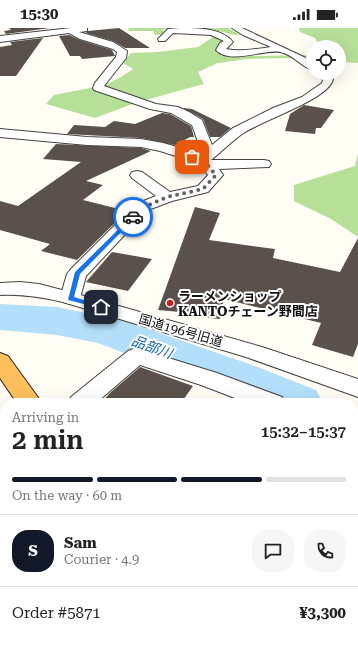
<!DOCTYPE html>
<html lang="en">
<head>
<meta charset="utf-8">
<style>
	body { margin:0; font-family:"Roboto Serif","Noto Sans JP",serif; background:#f6f6f6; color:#222; height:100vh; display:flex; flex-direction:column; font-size:15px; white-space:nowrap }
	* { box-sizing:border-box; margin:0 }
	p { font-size:13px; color:#767676 }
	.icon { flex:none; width:22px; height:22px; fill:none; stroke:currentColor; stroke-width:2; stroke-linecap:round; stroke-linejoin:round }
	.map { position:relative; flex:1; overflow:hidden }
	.sheet { position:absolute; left:0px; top:370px; width:358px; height:248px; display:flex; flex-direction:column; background:#fff; border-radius:16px 16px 0 0; box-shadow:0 4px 16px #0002 }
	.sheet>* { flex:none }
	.controls { position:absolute; left:306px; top:12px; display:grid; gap:8px }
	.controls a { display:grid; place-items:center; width:40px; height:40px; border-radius:50%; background:#fff; box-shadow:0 4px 16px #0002; font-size:20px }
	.pin { position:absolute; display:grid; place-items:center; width:34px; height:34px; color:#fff; margin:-17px; border-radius:8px; box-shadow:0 2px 6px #0006 }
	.courier { position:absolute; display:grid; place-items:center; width:40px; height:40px; margin:-20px; border:3px solid #1a73e8; border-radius:50%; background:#fff; color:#222; box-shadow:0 1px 5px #0007 }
	.head em { font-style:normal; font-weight:600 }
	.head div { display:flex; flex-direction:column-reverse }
	.head { display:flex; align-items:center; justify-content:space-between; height:68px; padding:0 12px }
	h1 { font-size:26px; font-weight:600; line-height:30px }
	.bar { display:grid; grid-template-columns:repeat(4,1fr); gap:6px 4px; align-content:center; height:48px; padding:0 12px }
	.bar i { height:5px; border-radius:3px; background:#e0e0e0 }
	.bar .on { background:#111827 }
	.bar p { grid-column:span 4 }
	.line { display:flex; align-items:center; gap:10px; padding:0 12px; border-top:1px solid #e0e0e0 }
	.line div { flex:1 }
	.round { display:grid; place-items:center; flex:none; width:42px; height:42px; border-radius:16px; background:#f6f6f6 }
	.status { display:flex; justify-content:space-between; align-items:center; height:28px; padding:0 20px; background:#fff; direction:ltr }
	.status svg { height:11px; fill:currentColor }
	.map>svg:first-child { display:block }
</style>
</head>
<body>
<div class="status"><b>15:30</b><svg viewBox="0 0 49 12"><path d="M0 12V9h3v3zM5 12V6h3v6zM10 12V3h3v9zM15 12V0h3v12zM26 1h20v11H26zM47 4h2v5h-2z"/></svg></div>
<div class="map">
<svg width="358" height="618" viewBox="0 0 358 618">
	<rect width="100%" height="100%" fill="#fffdf4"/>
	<path fill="#b6df98" d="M128,0H228L241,7C232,8 226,4 217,3C199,1 181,1 163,1L164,7H155L153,3H129Z
		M299,0H358V35L339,34V19H320L315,10L300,4Z
		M223,8L231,23L252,28L313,27V32L284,30L247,31L218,35L198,44L204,56L138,74L95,90L46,76L54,67L105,57L121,49L133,41L123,35L131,25L158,24L198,19L213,9Z
		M358,125V209L331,191L294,173V157L355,138Z"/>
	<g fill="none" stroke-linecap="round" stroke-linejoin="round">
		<path fill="#b4dffa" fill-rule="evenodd" d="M0,276L57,279L125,293L255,338L316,362L323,375H250L221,362L98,315L57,307L0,302Z"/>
	</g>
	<path fill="#5a514c" d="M9,0H50L6,6L4,3L11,2Z
		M119,0L150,20H125L113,13L86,5L88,3Z
		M69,7L80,12L112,22L115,28L82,31L80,28H70L59,8Z
		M43,10L16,48H0V19L12,17L10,14Z
		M304,77L334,82L321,100H316L315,106L285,103L290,86Z
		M183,80L192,81L231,100L220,109H210L203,91Z
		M162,85L170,86L191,98L194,109H190L175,117L141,110L67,106L74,97L105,99L114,93L135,96Z
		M56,116L141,120L151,123L86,153L103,157L83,172L127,183L77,232L41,223L50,216L0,202V173L18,178L81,134L43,131Z
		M195,179L220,185L209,212L275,221L273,230L340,244L358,210V316L353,329L312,317L321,295L224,271L220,291L190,288L191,285L158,282Z
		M112,224L152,231L128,263L86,254Z
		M140,339L193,358L181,375H101L110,365Z"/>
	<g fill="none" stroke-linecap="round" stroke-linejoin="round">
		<g stroke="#434343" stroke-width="2">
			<path id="minor" d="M71,0H87V3L79,4L113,14L127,23L126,30L104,58L156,76L178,79L189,84L202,92L212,117L233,100L273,80L302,69L322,55L323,52L316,45H327L333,51C330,71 260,93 242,106C231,114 221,124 211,132H264L269,133L271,136L269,139L219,141L223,147L208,164L172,173L148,182L86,248L80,270L77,274L70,276L63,274L60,270L67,246L70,242L136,176L156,168L132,150L130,147L132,144L137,143L142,144L170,164L198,158L208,147L198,135L160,123L141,119L87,117L0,109V101L87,109L141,111L163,115L202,126L192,97L171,85L150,81L94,62L93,60L95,55L116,29L117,24L113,21L80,11L69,5L0,14V8Z
				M180,0C198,0 222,0 233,14L226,21C241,24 256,21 271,19L243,7L232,0H242L308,31L313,34V42C301,39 293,26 280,24C264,21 230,37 216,22L220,15L224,13L211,7L173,5L165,13H159L158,11L168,1Z
				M136,320L217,345L282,369L285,375H248L201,357L140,337L96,375H68L71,369L128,323Z
				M353,396L358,397V418L353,417Z"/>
		</g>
		<g stroke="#434343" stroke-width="2">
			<path id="tertiary" d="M20,254L39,256L77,266L262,319L358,351V369L246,329L63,274C41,269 22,266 0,267V255Z"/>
		</g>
		<g stroke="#212121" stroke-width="2">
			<path id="trunk" d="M0,325L8,328L42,375H17L0,350Z
				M0,397L5,398V426L0,425Z
				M102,613H139L141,618H104Z
				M166,613H203L205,618H168Z"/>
		</g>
		<use href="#minor" fill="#fff" fill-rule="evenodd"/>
		<use href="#tertiary" fill="#fff" fill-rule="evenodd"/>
		<use href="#trunk" fill="#fec05c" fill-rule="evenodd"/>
	</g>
	<path fill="#1a73e8" d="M133,187L135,190L80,246L74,269L103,278V281L68,272L75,244Z"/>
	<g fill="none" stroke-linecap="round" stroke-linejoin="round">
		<path stroke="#646360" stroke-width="4" stroke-dasharray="0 7.2" d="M133,189L142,180L167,169L203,161L216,147L203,132L192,129"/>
	</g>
	<circle fill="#cb1e22" stroke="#fff" stroke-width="1.5" cx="170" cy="275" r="4"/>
	<g text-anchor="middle" stroke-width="4" stroke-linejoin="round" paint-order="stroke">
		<g font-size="13" font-weight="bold" fill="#101010" stroke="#fff" text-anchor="start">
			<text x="178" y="273">ラーメンショップ<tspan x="178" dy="15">KANTOチェーン野間店</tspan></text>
		</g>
		<g font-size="13" fill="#101010" stroke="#fff">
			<text transform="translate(181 302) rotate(16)" y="5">国道196号旧道</text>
		</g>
		<g font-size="14" font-style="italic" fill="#0f64ac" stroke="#fff">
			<text transform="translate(152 319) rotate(20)" y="5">品部川</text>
		</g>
	</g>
</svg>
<div class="controls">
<a><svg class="icon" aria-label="locate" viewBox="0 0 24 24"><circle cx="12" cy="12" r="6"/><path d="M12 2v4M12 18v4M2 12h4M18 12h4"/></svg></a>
</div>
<div class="pin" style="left:192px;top:129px;background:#ea580c"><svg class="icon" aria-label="bag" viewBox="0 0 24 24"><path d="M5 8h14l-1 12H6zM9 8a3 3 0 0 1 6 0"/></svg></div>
<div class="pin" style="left:101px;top:279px;background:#1f2937"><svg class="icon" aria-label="home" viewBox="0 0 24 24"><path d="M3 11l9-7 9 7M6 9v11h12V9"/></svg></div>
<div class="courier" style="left:133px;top:189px"><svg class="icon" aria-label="car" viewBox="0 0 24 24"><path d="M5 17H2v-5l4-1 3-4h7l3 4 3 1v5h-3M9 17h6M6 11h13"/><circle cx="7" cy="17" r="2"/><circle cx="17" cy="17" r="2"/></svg></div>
<section class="sheet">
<div class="head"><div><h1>2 min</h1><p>Arriving in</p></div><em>15:32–15:37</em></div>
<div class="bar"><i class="on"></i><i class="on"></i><i class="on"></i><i></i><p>On the way · 60 m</p></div>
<div class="line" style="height:72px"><b class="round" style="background:#111827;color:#fff">S</b><div><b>Sam</b><p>Courier · 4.9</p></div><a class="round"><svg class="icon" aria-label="chat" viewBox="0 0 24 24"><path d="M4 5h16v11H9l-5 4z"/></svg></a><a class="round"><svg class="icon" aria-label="phone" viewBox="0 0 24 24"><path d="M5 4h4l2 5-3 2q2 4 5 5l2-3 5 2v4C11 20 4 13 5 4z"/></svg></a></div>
<div class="line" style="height:52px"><div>Order #5871</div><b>¥3,300</b></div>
</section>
</div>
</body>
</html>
